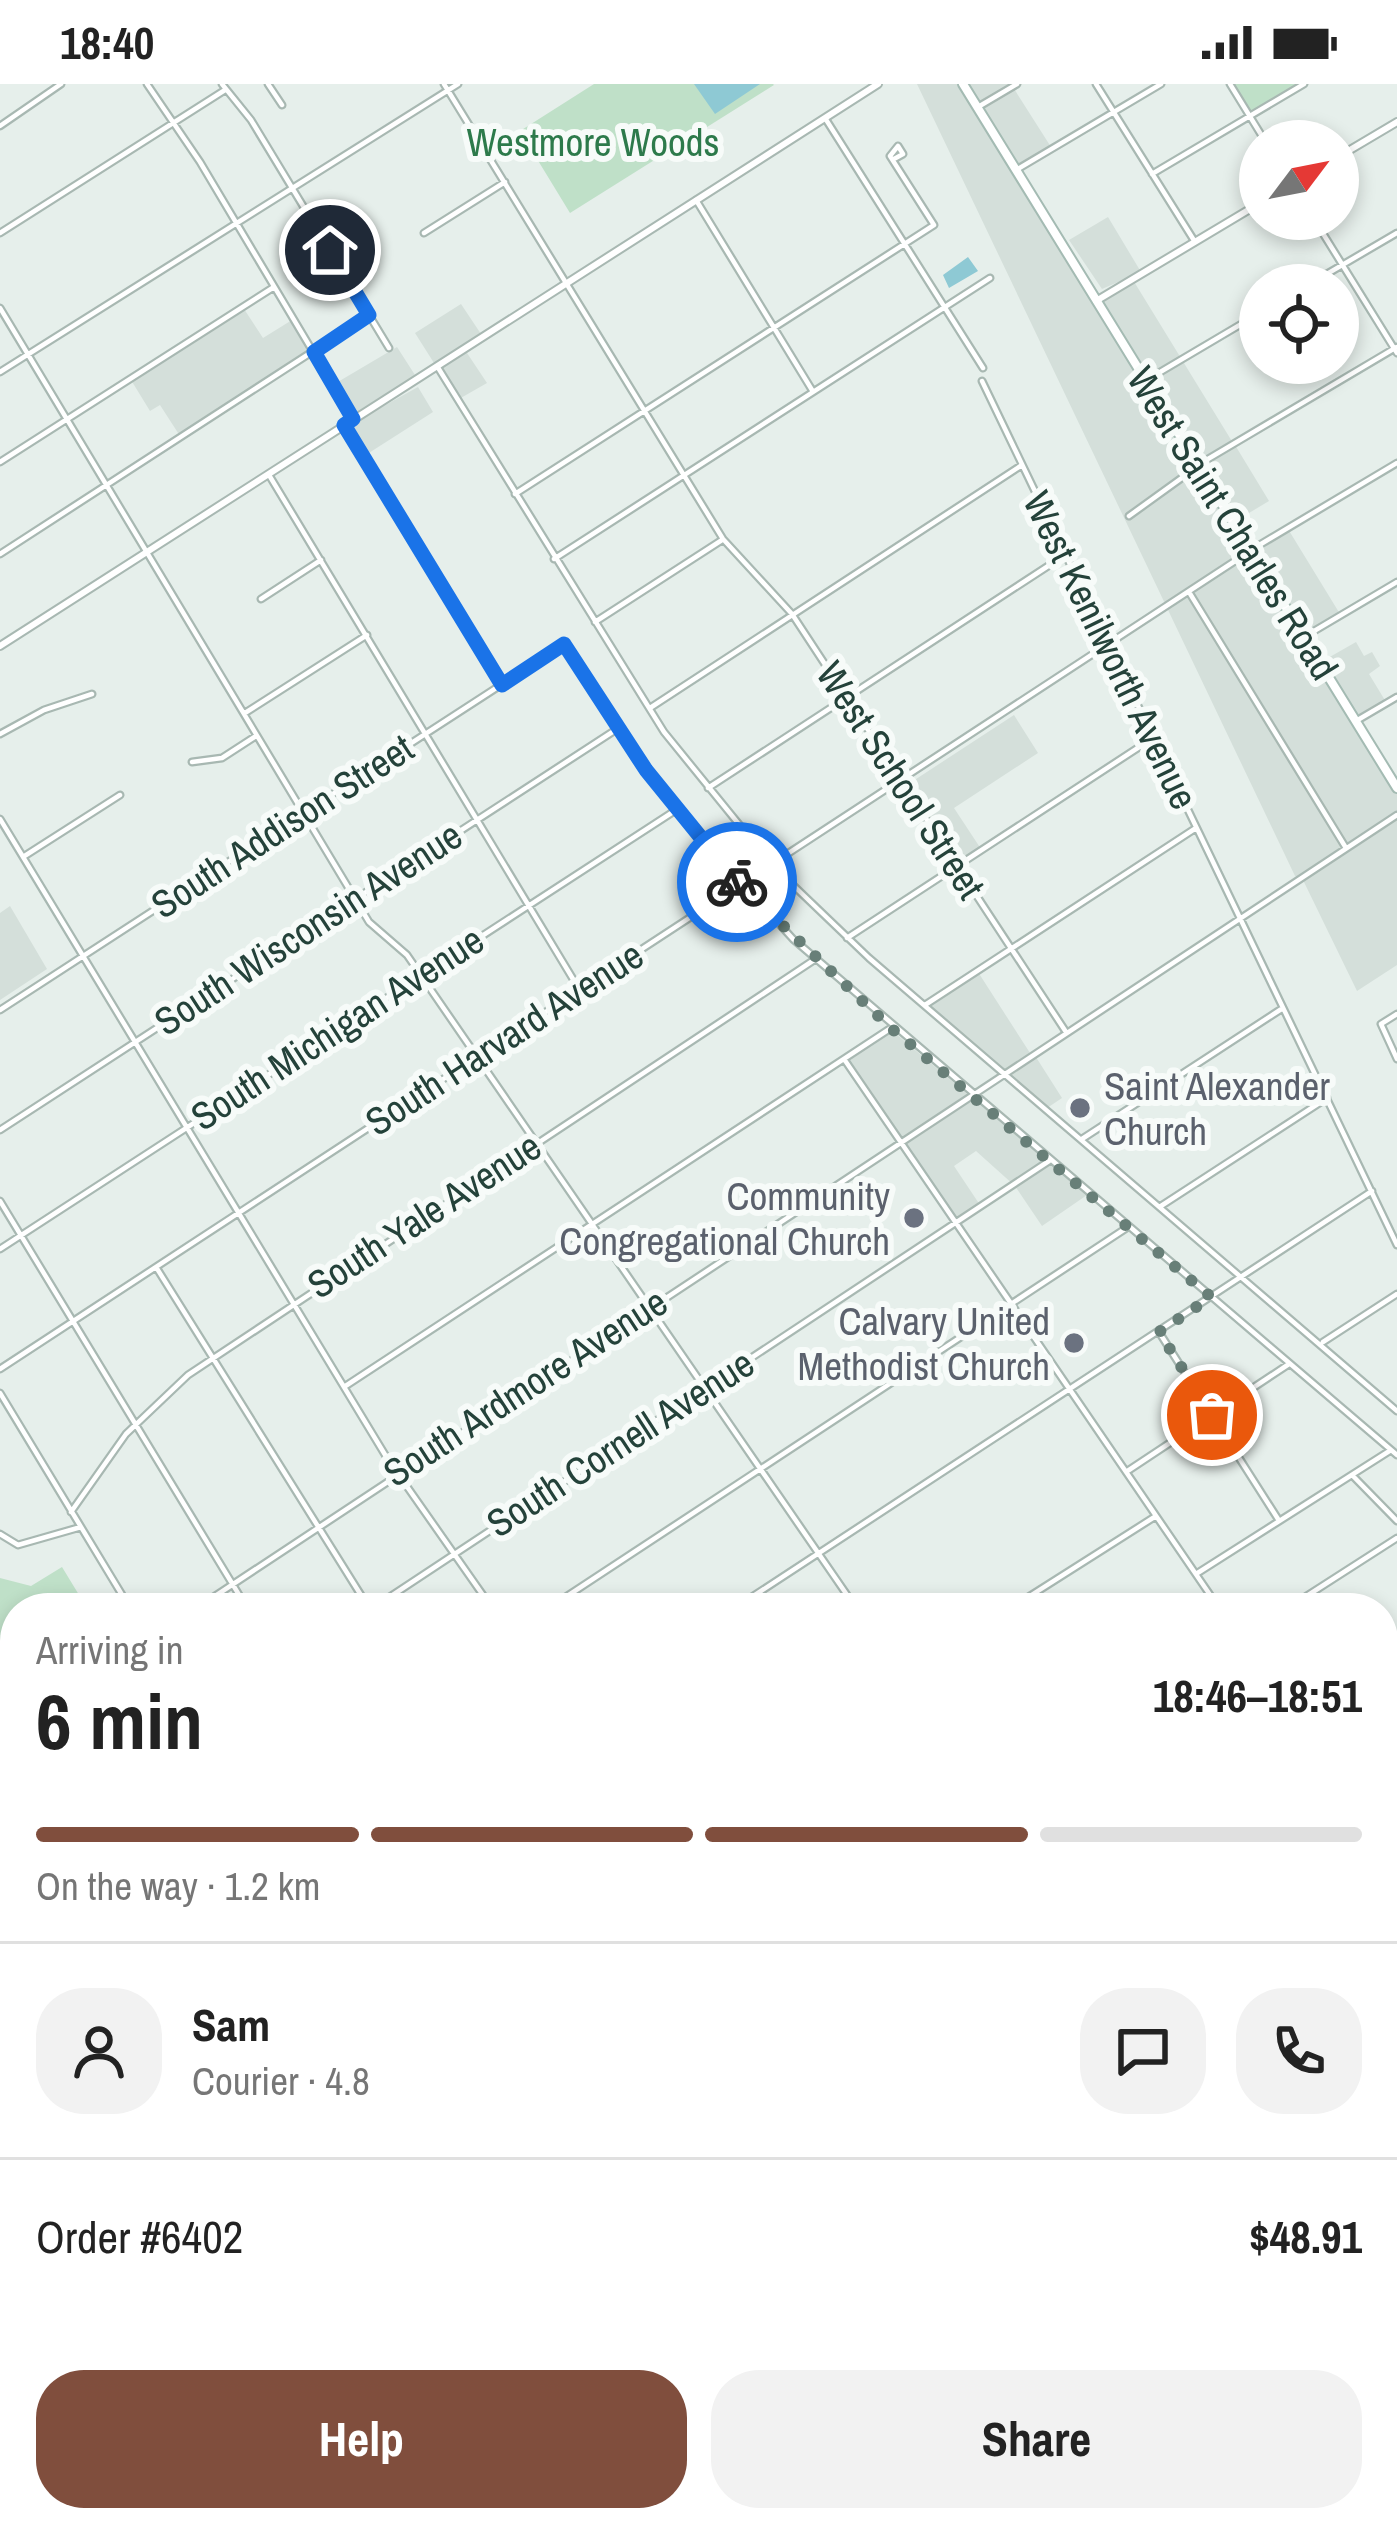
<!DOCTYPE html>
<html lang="en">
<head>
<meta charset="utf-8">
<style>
	body { margin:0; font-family:"Archivo Narrow",sans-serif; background:#f2f2f2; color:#222; height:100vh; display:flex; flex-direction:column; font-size:45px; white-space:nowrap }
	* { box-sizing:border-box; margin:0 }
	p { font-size:39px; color:#767676 }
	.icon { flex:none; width:66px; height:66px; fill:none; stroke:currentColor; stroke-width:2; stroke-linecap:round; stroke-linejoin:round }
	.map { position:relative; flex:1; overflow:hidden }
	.drawer { position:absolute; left:0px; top:1509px; width:1398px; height:939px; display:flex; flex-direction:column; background:#fff; border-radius:48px 48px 0 0; box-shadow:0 6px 18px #0003 }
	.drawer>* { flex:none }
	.needle { width:78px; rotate:58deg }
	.tools { position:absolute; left:1239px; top:36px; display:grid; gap:24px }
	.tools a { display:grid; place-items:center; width:120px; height:120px; border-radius:50%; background:#fff; box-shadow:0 6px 18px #0003; font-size:60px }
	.pin { position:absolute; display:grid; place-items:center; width:102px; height:102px; color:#fff; margin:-51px; border:6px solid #fff; border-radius:50%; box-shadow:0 3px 12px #0007 }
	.courier { position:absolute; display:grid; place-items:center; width:120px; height:120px; margin:-60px; border:9px solid #1a73e8; border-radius:50%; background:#fff; color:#222; box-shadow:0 3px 15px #0007 }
	.head em { font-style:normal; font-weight:700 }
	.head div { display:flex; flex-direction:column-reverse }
	.head { display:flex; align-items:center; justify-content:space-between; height:204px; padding:0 36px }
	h1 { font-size:78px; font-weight:700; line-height:90px }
	.bar { display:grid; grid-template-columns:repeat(4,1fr); gap:18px 12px; align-content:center; height:144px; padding:0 36px }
	.bar i { height:15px; border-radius:9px; background:#e0e0e0 }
	.bar .current { background:#804e3d }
	.bar p { grid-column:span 4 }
	.line { display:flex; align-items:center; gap:30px; padding:0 36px; border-top:3px solid #e0e0e0 }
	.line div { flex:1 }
	.round { display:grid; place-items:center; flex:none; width:126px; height:126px; border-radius:48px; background:#f2f2f2 }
	.action { display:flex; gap:24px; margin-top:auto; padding:24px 36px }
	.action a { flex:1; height:138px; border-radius:48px; background:#804e3d; color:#fff; font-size:48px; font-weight:700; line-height:138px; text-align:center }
	.action a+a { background:#f2f2f2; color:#222 }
	.status { display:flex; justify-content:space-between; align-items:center; height:84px; padding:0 60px; background:#fff; direction:ltr }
	.status svg { height:33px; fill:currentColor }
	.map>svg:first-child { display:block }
</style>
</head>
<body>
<div class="status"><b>18:40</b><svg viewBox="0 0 49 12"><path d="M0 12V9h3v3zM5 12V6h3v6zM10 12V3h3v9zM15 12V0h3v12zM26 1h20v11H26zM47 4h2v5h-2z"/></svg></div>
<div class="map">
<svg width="1397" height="2447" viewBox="0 0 1397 2447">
	<rect width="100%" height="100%" fill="#e6efeb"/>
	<path fill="#d4dfda" d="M917,0H961L1397,710V881L1357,907L1303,796L1295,792Z
		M965,0H1011L1051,63L1017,84Z
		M1108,133L1141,188L1102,205L1069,156Z
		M1133,196L1233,359L1199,381L1099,218Z
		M461,220L481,250L434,279L415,249Z
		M244,225L263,254L292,236L312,268L180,352L160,321L150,327L131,296Z
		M397,263L415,291L349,333L331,302Z
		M465,266L487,299L459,315L440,283Z
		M418,303L433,328L361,374L344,344Z
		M1235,361L1269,417L1234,438L1201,384Z
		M1288,445L1340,530L1304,551L1253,468Z
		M1356,558L1364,572L1372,568L1380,582L1369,590L1386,618L1356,635L1321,578Z
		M1014,631L1038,669L954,724L981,765L958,780L910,699Z
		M10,822L47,885L0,916V829Z
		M978,888L1030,969L1003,987L927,922Z
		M889,944L1087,1111L1042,1142L1015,1102L976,1067L954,1082L982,1124L955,1142L841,974Z
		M1034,970L1062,1014L1047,1024L1005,989Z
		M777,2433H864L869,2447H755Z
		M893,2433H984L993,2447H886Z
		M993,2433H1113L1105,2447H1002Z"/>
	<path fill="#bfe0c8" d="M594,0H773L774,1L570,129L520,47Z
		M1232,0H1302L1250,30Z
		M62,1483L87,1524H15V1616L0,1591V1494L31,1502Z"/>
	<path fill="#8ec9d4" d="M694,0H760L715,30Z
		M968,173L978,187L949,204L943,191Z"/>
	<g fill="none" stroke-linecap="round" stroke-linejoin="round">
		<path stroke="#8ec9d4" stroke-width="3" d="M0,1899L15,1905"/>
		<g stroke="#a8b8b2" stroke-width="9">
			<path id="minor" d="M147,0L200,78L353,335
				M222,0L251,36L389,264
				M268,0L282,21
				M444,0L723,455L792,530L1066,948
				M1096,0L1195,158
				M1230,0L1265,57
				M978,23L1017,0
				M825,34L983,284
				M0,42L61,0
				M1016,86L1161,0
				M1152,90L1304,0
				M696,116L812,306
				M1314,135L1397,269
				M0,149L225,6
				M424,149L505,98
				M1308,201L1397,149
				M0,224L369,838L407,871L856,1524
				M437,282L664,648L772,781L869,874L1397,1327
				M0,288L458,0
				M982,297L1397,1161
				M1145,297L1260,229
				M344,341L502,601
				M0,378L274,203
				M269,391L579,905
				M515,410L934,141L890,72L898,62L903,70L894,75
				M1129,432L1208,375L1397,263
				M0,470L369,231
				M554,475L990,194
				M1189,508L1346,764
				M261,515L321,476
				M595,538L722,456
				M1304,553L1397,498
				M650,624L1022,381
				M245,629L367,551
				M1356,637L1397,613
				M0,650L44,626L92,610
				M192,678L222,674L256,652
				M708,704L1065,471
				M0,735L387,1374L492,1524
				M23,773L120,711
				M847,854L1153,654
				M925,921L1196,744
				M0,926L564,560L676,726L793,855L1397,1371
				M1397,930L1381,940L1397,975
				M844,975L1219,1524
				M0,1046L617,645
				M1082,1055L1283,924
				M0,1117L247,1524
				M1161,1122L1327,1014
				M0,1165L676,726
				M156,1183L369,1524
				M1159,1248L1278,1435
				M1323,1258L1397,1210
				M0,1285L1261,460L1397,379
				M344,1303L891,944
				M0,1309L130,1524
				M1126,1388L1289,1280
				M1352,1391L1397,1437
				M71,1428L126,1350L188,1291L814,876
				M0,1450L18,1461L81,1443
				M1196,1490L1391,1366
				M197,1524L1397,731
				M373,1524L1049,1077
				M549,1524L1128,1143
				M735,1524L1372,1107
				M1011,1524L1156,1432
				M1288,1524L1397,1454
				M1383,1614L1397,1605
				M0,1657L15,1647
				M0,1692L15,1714
				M1383,1762L1397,1782
				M0,1866L15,1887
				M1383,1916L1397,1907
				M0,2020L15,2010
				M0,2202L15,2192
				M0,2384L15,2374
				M0,2413L24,2447
				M223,2433L233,2447
				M328,2433L337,2447
				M392,2433L401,2447
				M568,2433L578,2447
				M989,2433L999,2447
				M62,2447L82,2433
				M368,2447L390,2433
				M672,2447L694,2433
				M739,2447L761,2433
				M878,2447L886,2433
				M1375,2447L1397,2433"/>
		</g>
		<g stroke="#a8b8b2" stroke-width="10">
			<path id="tertiary" d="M1338,73L1397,38
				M1096,217L1260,119
				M0,562L878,0"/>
		</g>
		<g stroke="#a4bbb3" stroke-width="12">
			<path id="secondary" d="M963,0L1397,704"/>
		</g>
		<g stroke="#c2cac8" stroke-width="15">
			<path id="trunk" d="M1383,2009L1397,2000
				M1383,2025L1397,2016
				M691,2447L711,2433
				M720,2447L742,2433"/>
		</g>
		<use href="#minor" stroke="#fff" stroke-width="4.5"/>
		<use href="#tertiary" stroke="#fff" stroke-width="6"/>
		<use href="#secondary" stroke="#fff" stroke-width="8"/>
		<use href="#trunk" stroke="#4c8a7c" stroke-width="10"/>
	</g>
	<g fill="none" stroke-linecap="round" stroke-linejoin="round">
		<path stroke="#687f78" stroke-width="12" stroke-dasharray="0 21.6" d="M737,798L891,944L1211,1213L1159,1248L1212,1331"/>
		<path stroke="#1a73e8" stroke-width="15" d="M330,166L369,231L314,268L353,335L344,341L502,601L564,560L646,686L737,798"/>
	</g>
	<g fill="#6b7280" stroke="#f7fbf9" stroke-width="4.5">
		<circle cx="1080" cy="1024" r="12"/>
		<circle cx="914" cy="1134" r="12"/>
		<circle cx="1074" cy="1259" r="12"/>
	</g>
	<g text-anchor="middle" stroke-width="12" stroke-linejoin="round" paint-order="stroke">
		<g font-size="39" fill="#2d7a4b" stroke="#f7fbf9">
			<text x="593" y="72">Westmore Woods</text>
		</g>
		<g font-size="39" fill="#24423a" stroke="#f7fbf9">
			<text transform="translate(1233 439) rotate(58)" y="14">West Saint Charles Road</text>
			<text transform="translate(1111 566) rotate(64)" y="14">West Kenilworth Avenue</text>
			<text transform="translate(901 696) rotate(57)" y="14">West School Street</text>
			<text transform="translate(282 742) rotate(-33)" y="14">South Addison Street</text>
			<text transform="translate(308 844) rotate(-33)" y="14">South Wisconsin Avenue</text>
			<text transform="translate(337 944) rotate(-33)" y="14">South Michigan Avenue</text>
			<text transform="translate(504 954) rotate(-33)" y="14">South Harvard Avenue</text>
			<text transform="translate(424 1131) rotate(-33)" y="14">South Yale Avenue</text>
			<text transform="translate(525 1303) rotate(-33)" y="14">South Ardmore Avenue</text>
			<text transform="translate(620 1359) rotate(-33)" y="14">South Cornell Avenue</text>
		</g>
		<g font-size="39" fill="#5b616d" stroke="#f7fbf9" text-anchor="end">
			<text x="1104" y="1016" text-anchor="start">Saint Alexander<tspan x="1104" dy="45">Church</tspan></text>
			<text x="890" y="1126">Community<tspan x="890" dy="45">Congregational Church</tspan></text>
			<text x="1050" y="1251">Calvary United<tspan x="1050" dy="45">Methodist Church</tspan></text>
		</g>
	</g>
</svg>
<div class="tools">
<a><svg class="needle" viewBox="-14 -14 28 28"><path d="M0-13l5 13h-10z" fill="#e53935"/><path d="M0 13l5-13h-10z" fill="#767676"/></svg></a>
<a><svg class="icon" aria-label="locate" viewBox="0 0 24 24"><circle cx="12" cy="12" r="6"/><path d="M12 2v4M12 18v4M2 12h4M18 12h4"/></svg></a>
</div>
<div class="pin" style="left:1212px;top:1331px;background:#ea580c"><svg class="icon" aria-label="bag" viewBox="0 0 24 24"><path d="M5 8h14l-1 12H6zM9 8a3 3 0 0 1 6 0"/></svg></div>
<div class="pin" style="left:330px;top:166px;background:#1f2937"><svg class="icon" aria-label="home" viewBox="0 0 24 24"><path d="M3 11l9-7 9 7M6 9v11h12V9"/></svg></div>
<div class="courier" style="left:737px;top:798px"><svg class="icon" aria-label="bike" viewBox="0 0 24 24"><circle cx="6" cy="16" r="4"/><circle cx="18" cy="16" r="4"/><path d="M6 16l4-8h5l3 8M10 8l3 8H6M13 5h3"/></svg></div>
<section class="drawer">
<div class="head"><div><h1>6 min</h1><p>Arriving in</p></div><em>18:46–18:51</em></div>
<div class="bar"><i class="current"></i><i class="current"></i><i class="current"></i><i></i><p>On the way · 1.2 km</p></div>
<div class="line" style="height:216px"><a class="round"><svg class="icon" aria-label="person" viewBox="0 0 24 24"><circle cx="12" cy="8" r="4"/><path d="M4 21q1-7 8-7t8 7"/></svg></a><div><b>Sam</b><p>Courier · 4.8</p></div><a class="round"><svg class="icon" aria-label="chat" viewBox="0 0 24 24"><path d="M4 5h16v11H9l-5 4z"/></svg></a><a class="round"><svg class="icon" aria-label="phone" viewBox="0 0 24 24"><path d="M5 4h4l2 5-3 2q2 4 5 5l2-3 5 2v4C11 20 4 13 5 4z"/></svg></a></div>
<div class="line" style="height:156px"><div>Order #6402</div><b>$48.91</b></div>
<div class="action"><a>Help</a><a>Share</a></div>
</section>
</div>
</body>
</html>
